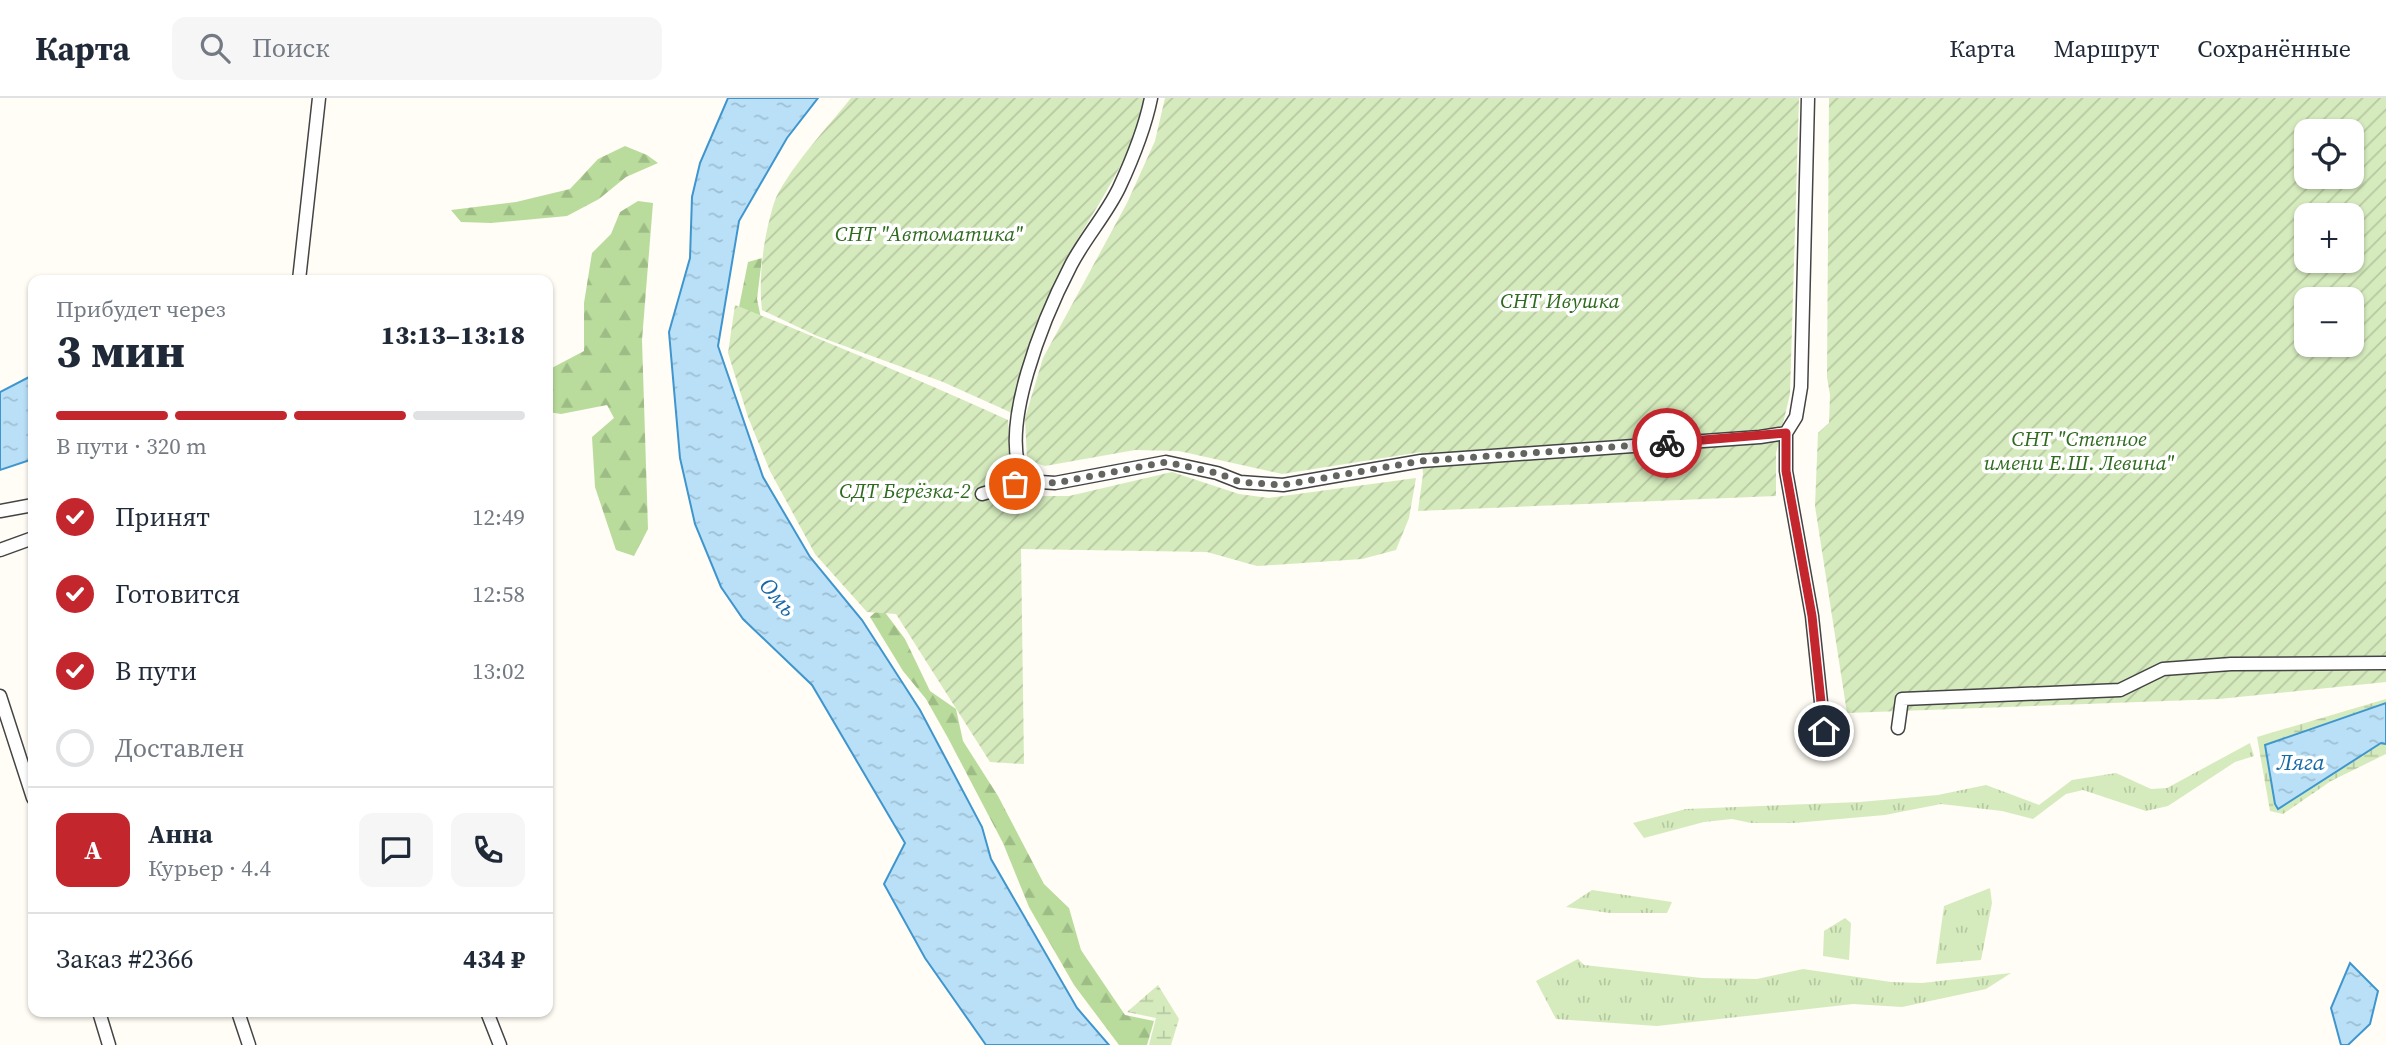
<!DOCTYPE html>
<html lang="ru">
<head>
<meta charset="utf-8">
<style>
	body { margin:0; font-family:"Source Serif 4",serif; background:#f6f6f7; color:#1f2937; height:100vh; display:flex; flex-direction:column; font-size:26px; white-space:nowrap }
	* { box-sizing:border-box; margin:0 }
	p { font-size:23px; color:#747a83 }
	.icon { flex:none; width:38px; height:38px; fill:none; stroke:currentColor; stroke-width:2; stroke-linecap:round; stroke-linejoin:round }
	.map { position:relative; flex:1; overflow:hidden }
	.details { position:absolute; left:28px; top:177px; width:525px; height:742px; display:flex; flex-direction:column; background:#fff; border-radius:14px; box-shadow:0 2px 5px #0004 }
	.details>* { flex:none }
	.buttons { position:absolute; left:2294px; top:21px; display:grid; gap:14px }
	.buttons a { display:grid; place-items:center; width:70px; height:70px; border-radius:14px; background:#fff; box-shadow:0 2px 5px #0004; font-size:35px }
	.pin { position:absolute; display:grid; place-items:center; width:60px; height:60px; color:#fff; margin:-30px; border:4px solid #fff; border-radius:50%; box-shadow:0 2px 7px #0007 }
	.courier { position:absolute; display:grid; place-items:center; width:70px; height:70px; margin:-35px; border:5px solid #c4262e; border-radius:50%; background:#fff; color:#222; box-shadow:0 2px 9px #0007 }
	.headline em { font-style:normal; font-weight:800 }
	.headline div { display:flex; flex-direction:column-reverse }
	.headline { display:flex; align-items:center; justify-content:space-between; height:119px; padding:0 28px }
	h1 { font-size:46px; font-weight:800; line-height:52px }
	.bar { display:grid; grid-template-columns:repeat(4,1fr); gap:10px 7px; align-content:center; height:84px; padding:0 28px }
	.bar i { height:9px; border-radius:5px; background:#e0e1e3 }
	.bar .selected { background:#c4262e }
	.bar p { grid-column:span 4 }
	.line { display:flex; align-items:center; gap:18px; padding:0 28px; border-top:2px solid #e0e1e3 }
	.line div { flex:1 }
	.round { display:grid; place-items:center; flex:none; width:74px; height:74px; border-radius:14px; background:#f6f6f7 }
	ol { padding:0 28px; list-style:none }
	li { display:flex; align-items:center; gap:21px; height:77px }
	li p { margin-inline-start:auto }
	li .icon { padding:7px; border-radius:50%; background:#c4262e; color:#fff; stroke-width:4 }
	li:last-child { color:#747a83 }
	li i { width:38px; height:38px; border:4px solid #e0e1e3; border-radius:50% }
	header { display:flex; align-items:center; gap:42px; box-sizing:border-box; height:98px; padding:0 35px; background:#fff; border-bottom:2px solid #e0e1e3 }
	header strong { font-size:33px }
	nav { display:flex; gap:38px; margin-inline-start:auto; font-size:24px }
	.search { width:490px; height:63px; background:#f6f6f7; display:flex; align-items:center; gap:18px; box-sizing:border-box; padding:0 24px; border-radius:14px; color:#747a83; font-size:26px }
	.map>svg:first-child { display:block }
</style>
</head>
<body>
<header>
<strong>Карта</strong>
<div class="search"><svg class="icon" aria-label="search" viewBox="0 0 24 24"><circle cx="10" cy="10" r="6"/><path d="M15 15l6 6"/></svg>Поиск</div>
<nav><a>Карта</a><a>Маршрут</a><a>Сохранённые</a></nav>
</header>
<div class="map">
<svg width="2386" height="947" viewBox="0 0 2386 947">
	<defs>
		<pattern id="grass-tufts" width="24" height="20" patternUnits="userSpaceOnUse" patternTransform="scale(1.75)"><rect width="24" height="20" fill="#d5ebbd"/><path d="M3 7l-1-3M5 7V3M7 7l1-3M15 17l-1-3M17 17v-4M19 17l1-3" fill="none" stroke="#b6c8a1"/></pattern>
		<pattern id="forest-firs" width="22" height="20" patternUnits="userSpaceOnUse" patternTransform="scale(1.75)"><rect width="22" height="20" fill="#b9dc9c"/><path d="M5 1l3.5 6h-7zM16 11l3.5 6h-7z" fill="#9ebc85"/></pattern>
		<pattern id="wetland-marsh" width="20" height="14" patternUnits="userSpaceOnUse" patternTransform="scale(1.75)"><rect width="20" height="14" fill="#d5ebbd"/><path d="M1 5h8M5 5V1M11 12h8M15 12V8" fill="none" stroke="#b6c8a1"/></pattern>
		<pattern id="garden-furrows" width="10" height="10" patternUnits="userSpaceOnUse" patternTransform="scale(1.75)"><rect width="10" height="10" fill="#d5ebbd"/><path d="M-1 1l2-2M0 10L10 0M9 11l2-2" fill="none" stroke="#b6c8a1"/></pattern>
		<pattern id="water-ripples" width="26" height="14" patternUnits="userSpaceOnUse" patternTransform="scale(1.75)"><rect width="26" height="14" fill="#b9e0f7"/><path d="M2 4q2-2 4 0t4 0M15 11q2-2 4 0t4 0" fill="none" stroke="#9ebfd3"/></pattern>
	</defs>
	<rect width="100%" height="100%" fill="#fffdf5"/>
	<path fill="url(#grass-tufts)" d="M2250,645L2254,658L2235,664L2168,708L2146,713L2083,692L2066,696L2033,721L2002,713L1941,706L1885,717L1794,725H1751L1732,721L1704,724L1644,740L1633,725L1686,711L1860,704L1938,697L1986,687L2039,707L2072,682L2116,675L2151,691L2167,690Z
		M1990,790L1992,805L1981,862L1936,866L1944,808Z
		M1592,792L1672,804L1667,815H1610L1566,809Z
		M1845,820L1851,825L1849,862L1823,858L1824,833Z
		M1578,861L1584,867L1702,880L1757,881L1803,871L1891,884L1922,885L2011,875L1986,891L1902,909L1853,906L1657,928L1556,921L1536,883Z"/>
	<path fill="url(#forest-firs)" d="M625,48L647,57L658,65L626,79L599,101L567,118L491,125L461,124L451,112L516,104L570,91L598,61Z
		M638,103L653,105L642,242L648,431L634,458L616,452L595,389L592,339L614,320L607,307L561,316L548,314V272L584,253V205L592,155L611,136L620,114Z
		M762,160L757,201L763,230L735,229L748,164Z
		M881,509L905,541L930,593L956,611L963,643L998,698L1044,786L1069,810L1081,852L1125,917L1154,923L1147,947H1119L1074,887L1029,809L1003,745L948,640L926,601L903,573L870,519Z"/>
	<path fill="url(#wetland-marsh)" d="M2386,601V605L2265,647L2386,646V656L2331,683L2283,716L2270,713L2257,639Z
		M1158,887L1179,921L1171,947H1149L1156,920L1127,914Z"/>
	<path fill="url(#garden-furrows)" fill-rule="evenodd" d="M851,0H1144C1133,66 1086,119 1058,178C1035,225 1023,265 1012,315L943,284L817,238L762,212C758,179 764,137 774,105C784,76 831,25 851,0Z
		M1165,0H1799L1790,296L1776,355V398L1418,413L1423,376L1421,354L1282,376L1179,353L1135,352L1045,368L1027,362L1025,320L1043,260L1127,105L1155,43Z
		M1829,0H2386V584L2219,601L1847,615L1815,408L1818,335L1829,325L1830,297L1827,279ZM2306,33H2352V79H2306ZM2306,117H2352V163H2306ZM2306,201H2352V247H2306Z
		M735,207C827,244 918,281 1008,322L1012,375L1024,398H1069L1172,374L1239,396L1269,400L1416,380L1409,420L1396,452L1362,461L1257,468L1207,454L1021,451L1024,666L990,664L896,516L867,514L815,456L770,373L748,319L728,255Z"/>
	<path fill="url(#water-ripples)" stroke="#3f96cf" stroke-width="2" d="M728,0H818L787,40L739,123L718,248L763,379L810,459L862,522L920,612L982,729L991,761L1077,910L1109,947H986L925,860L884,786L905,745L812,587L743,521L721,489L695,426L680,360L669,234L690,160L692,99L700,65Z
		M33,277V361L0,372V294Z
		M2386,605V646L2381,645L2278,711L2275,706L2265,647Z
		M2350,865L2378,893L2370,926L2348,947H2341L2331,910Z"/>
	<g fill="none" stroke-linecap="round" stroke-linejoin="round">
		<g stroke="#444" stroke-width="15">
			<path id="minor" d="M1808,0L1801,289L1796,319L1786,335V373L1812,518L1824,633
				M299,182L319,0
				M1025,383C995,334 1046,215 1071,167C1085,140 1106,117 1119,90C1132,62 1145,30 1151,0
				M982,396L1025,383L1055,385L1166,364L1217,375L1240,384L1283,387L1421,363L1760,339L1786,335
				M0,413L33,407
				M0,452L33,440
				M0,598L33,700
				M1898,630L1902,601L2120,592L2163,571L2231,566L2386,565
				M99,914L109,947
				M238,914L249,947
				M487,914L500,947"/>
		</g>
		<use href="#minor" stroke="#fff" stroke-width="12"/>
	</g>
	<g fill="none" stroke-linecap="round" stroke-linejoin="round">
		<path stroke="#646461" stroke-width="7" stroke-dasharray="0 12.6" d="M1015,386L1025,383L1055,385L1166,364L1217,375L1240,384L1283,387L1421,363L1667,345"/>
		<path stroke="#c4262e" stroke-width="9" d="M1667,345L1786,335V373L1812,518L1824,633"/>
	</g>
	<g text-anchor="middle" stroke-width="7" stroke-linejoin="round" paint-order="stroke">
		<g font-size="21" font-style="italic" fill="#2f6b1f" stroke="#fff">
			<text x="929" y="143">СНТ "Автоматика"</text>
			<text x="1560" y="210">СНТ Ивушка</text>
			<text x="2079" y="348">СНТ "Степное<tspan x="2079" dy="24">имени Е.Ш. Левина"</tspan></text>
			<text x="905" y="400">СДТ Берёзка-2</text>
		</g>
		<g font-size="23" font-style="italic" fill="#1768a6" stroke="#fff">
			<text transform="translate(778 499) rotate(50)" y="8">Омь</text>
			<text x="2301" y="672">Ляга</text>
		</g>
	</g>
</svg>
<div class="buttons">
<a><svg class="icon" aria-label="locate" viewBox="0 0 24 24"><circle cx="12" cy="12" r="6"/><path d="M12 2v4M12 18v4M2 12h4M18 12h4"/></svg></a>
<a>+</a>
<a>−</a>
</div>
<div class="pin" style="left:1015px;top:386px;background:#ea580c"><svg class="icon" aria-label="bag" viewBox="0 0 24 24"><path d="M5 8h14l-1 12H6zM9 8a3 3 0 0 1 6 0"/></svg></div>
<div class="pin" style="left:1824px;top:633px;background:#1f2937"><svg class="icon" aria-label="home" viewBox="0 0 24 24"><path d="M3 11l9-7 9 7M6 9v11h12V9"/></svg></div>
<div class="courier" style="left:1667px;top:345px"><svg class="icon" aria-label="bike" viewBox="0 0 24 24"><circle cx="6" cy="16" r="4"/><circle cx="18" cy="16" r="4"/><path d="M6 16l4-8h5l3 8M10 8l3 8H6M13 5h3"/></svg></div>
<section class="details">
<div class="headline"><div><h1>3 мин</h1><p>Прибудет через</p></div><em>13:13–13:18</em></div>
<div class="bar"><i class="selected"></i><i class="selected"></i><i class="selected"></i><i></i><p>В пути · 320 m</p></div>
<ol>
<li><svg class="icon" aria-label="check" viewBox="0 0 24 24"><path d="M5 12l5 5 9-10"/></svg>Принят<p>12:49</p></li>
<li><svg class="icon" aria-label="check" viewBox="0 0 24 24"><path d="M5 12l5 5 9-10"/></svg>Готовится<p>12:58</p></li>
<li><svg class="icon" aria-label="check" viewBox="0 0 24 24"><path d="M5 12l5 5 9-10"/></svg>В пути<p>13:02</p></li>
<li><i></i>Доставлен</li>
</ol>
<div class="line" style="height:126px"><b class="round" style="background:#c4262e;color:#fff">А</b><div><b>Анна</b><p>Курьер · 4.4</p></div><a class="round"><svg class="icon" aria-label="chat" viewBox="0 0 24 24"><path d="M4 5h16v11H9l-5 4z"/></svg></a><a class="round"><svg class="icon" aria-label="phone" viewBox="0 0 24 24"><path d="M5 4h4l2 5-3 2q2 4 5 5l2-3 5 2v4C11 20 4 13 5 4z"/></svg></a></div>
<div class="line" style="height:91px"><div>Заказ #2366</div><b>434 ₽</b></div>
</section>
</div>
</body>
</html>
